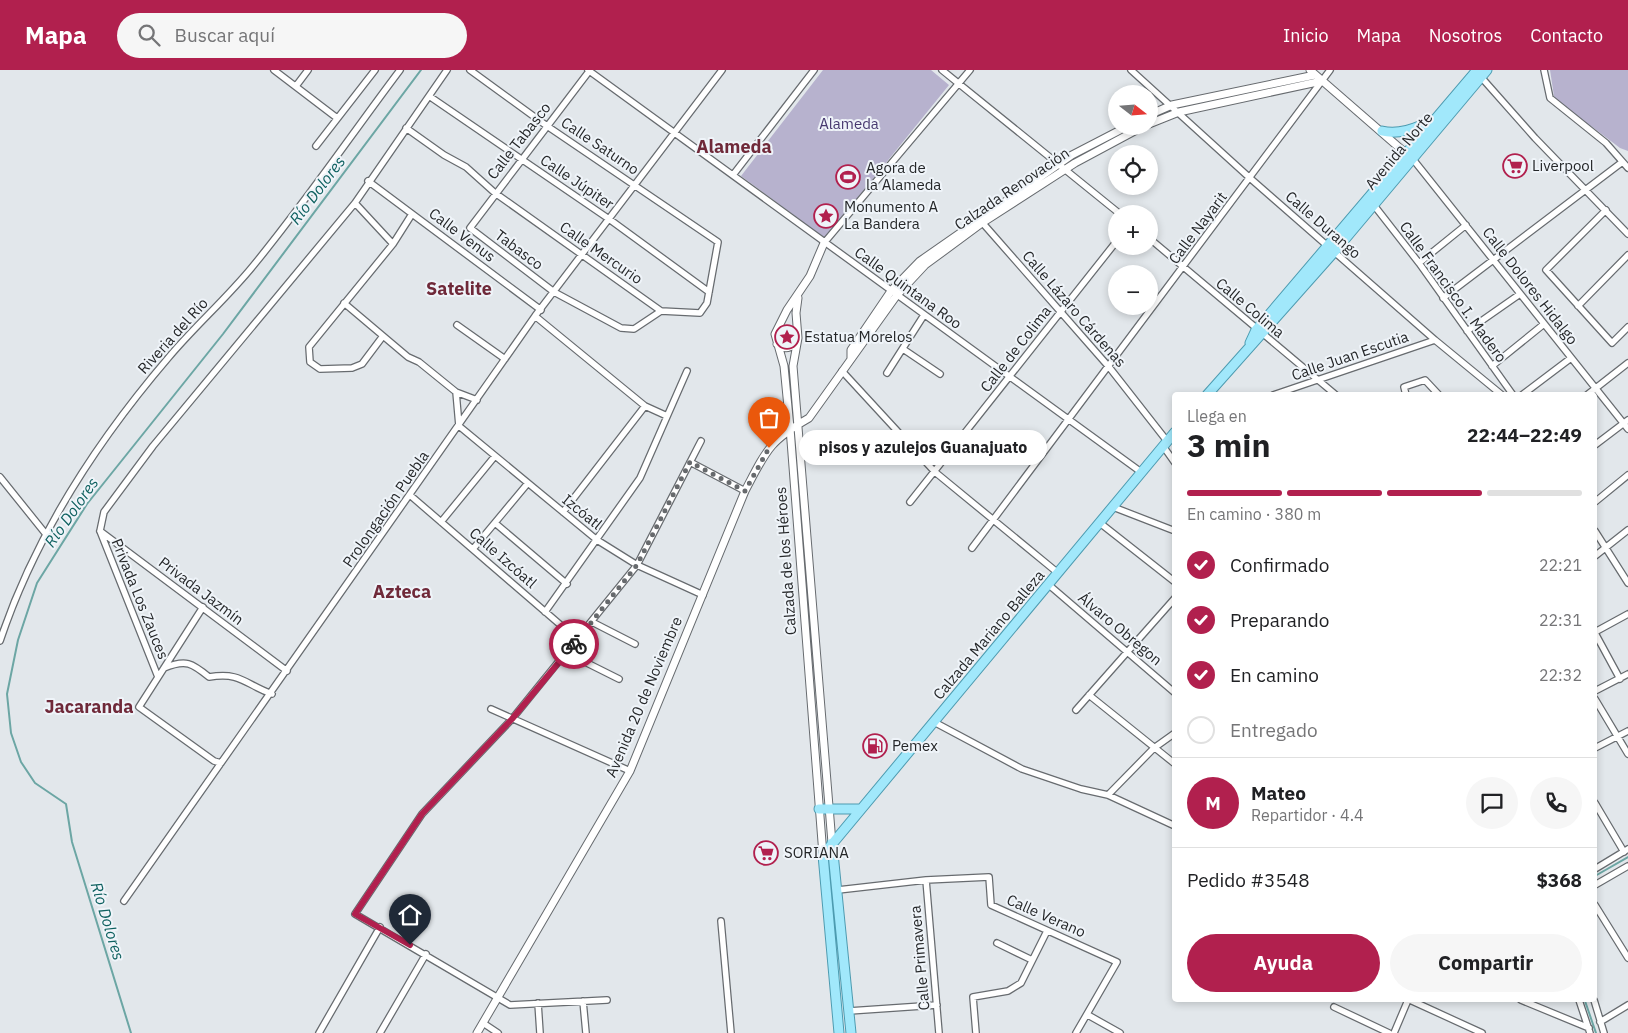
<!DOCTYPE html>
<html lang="es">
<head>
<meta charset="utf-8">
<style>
	body { margin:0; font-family:"IBM Plex Sans",sans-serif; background:#f6f6f6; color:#202124; height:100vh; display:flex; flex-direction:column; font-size:19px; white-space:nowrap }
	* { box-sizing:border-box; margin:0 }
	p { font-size:16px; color:#757577 }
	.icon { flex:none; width:28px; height:28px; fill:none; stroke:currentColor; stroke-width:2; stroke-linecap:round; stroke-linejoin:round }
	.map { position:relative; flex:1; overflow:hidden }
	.panel { position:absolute; left:1172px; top:322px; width:425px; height:610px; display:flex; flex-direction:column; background:#fff; border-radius:5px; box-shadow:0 2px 8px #0003 }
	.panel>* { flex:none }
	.needle { width:32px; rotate:107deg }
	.buttons { position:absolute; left:1108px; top:15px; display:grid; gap:10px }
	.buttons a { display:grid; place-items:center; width:50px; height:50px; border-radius:50%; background:#fff; box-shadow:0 2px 8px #0003; font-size:25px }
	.pin { position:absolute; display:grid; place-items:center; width:42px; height:42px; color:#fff; margin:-51px -21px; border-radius:50% 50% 50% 0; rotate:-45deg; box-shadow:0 0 5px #0007 }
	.pin .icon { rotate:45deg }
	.courier { position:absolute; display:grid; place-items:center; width:50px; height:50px; margin:-25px; border:4px solid #b1204e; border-radius:50%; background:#fff; color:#222; box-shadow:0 1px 6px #0007 }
	.bubble { position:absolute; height:35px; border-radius:18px; background:#fff; box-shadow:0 2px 8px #0003; font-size:16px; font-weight:700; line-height:35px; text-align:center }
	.headline em { font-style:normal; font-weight:700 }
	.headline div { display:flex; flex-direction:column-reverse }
	.headline { display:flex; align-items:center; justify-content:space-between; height:85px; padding:0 15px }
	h1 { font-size:32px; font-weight:700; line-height:38px }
	.bar { display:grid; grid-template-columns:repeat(4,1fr); gap:8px 5px; align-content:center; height:60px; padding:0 15px }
	.bar i { height:6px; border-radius:4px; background:#e0e0e0 }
	.bar .active { background:#b1204e }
	.bar p { grid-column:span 4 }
	.line { display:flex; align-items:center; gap:12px; padding:0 15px; border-top:1px solid #e0e0e0 }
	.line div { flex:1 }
	.round { display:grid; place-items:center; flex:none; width:52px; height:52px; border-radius:26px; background:#f6f6f6 }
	ol { padding:0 15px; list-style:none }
	li { display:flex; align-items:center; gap:15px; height:55px }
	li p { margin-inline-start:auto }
	li .icon { padding:5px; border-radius:50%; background:#b1204e; color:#fff; stroke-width:4 }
	li:last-child { color:#757577 }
	li i { width:28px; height:28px; border:2px solid #e0e0e0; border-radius:50% }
	.button { display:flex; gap:10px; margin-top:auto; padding:10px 15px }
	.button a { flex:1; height:58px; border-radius:30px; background:#b1204e; color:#fff; font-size:20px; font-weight:700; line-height:58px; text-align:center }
	.button a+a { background:#f6f6f6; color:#202124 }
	header { display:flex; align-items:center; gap:30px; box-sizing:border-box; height:70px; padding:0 25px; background:#b1204e; color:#fff }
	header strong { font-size:24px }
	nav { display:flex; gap:28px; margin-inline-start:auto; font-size:18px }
	.search { width:350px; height:45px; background:#f6f6f6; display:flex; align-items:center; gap:12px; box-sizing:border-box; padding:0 18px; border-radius:28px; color:#757577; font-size:19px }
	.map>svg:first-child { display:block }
</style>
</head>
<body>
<header>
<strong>Mapa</strong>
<div class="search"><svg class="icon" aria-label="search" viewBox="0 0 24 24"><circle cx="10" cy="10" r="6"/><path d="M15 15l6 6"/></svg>Buscar aquí</div>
<nav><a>Inicio</a><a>Mapa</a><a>Nosotros</a><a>Contacto</a></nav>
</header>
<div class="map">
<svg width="1628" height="963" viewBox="0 0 1628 963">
	<rect width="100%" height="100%" fill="#e2e7eb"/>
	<path fill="#b7b2ce" d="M823,0H931L949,15L825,168L741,106Z
		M1550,0H1628V81L1620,78L1591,56L1590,58L1557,33L1554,26Z"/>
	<path fill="#6ca6a4" d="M780 267a7 7 0 1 1 14 0a7 7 0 1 1-14 0Z"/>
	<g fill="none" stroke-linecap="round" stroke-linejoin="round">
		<path stroke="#6ca6a4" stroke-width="2" d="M1595,806L1628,787
			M1585,931L1596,963
			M131,963L72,772L66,734L35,713L21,692L11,663L7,624L18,570L37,513L87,434L223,264L421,0"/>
		<g stroke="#676b6f" stroke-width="8">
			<path id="minor" d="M274,0L337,48
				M588,0L1141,402
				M590,0L470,158L554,222L621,258L634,259L661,241
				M942,0L1120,144
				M1131,0L1251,109L1435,270L1502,325
				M1544,0L1550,28L1606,73L1628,98
				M1481,7L1535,68L1628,164
				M296,16L308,0
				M429,26L609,149L709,222
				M406,58L444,85L466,97L495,123L661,241L700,243L707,233L718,172L547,56L470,0
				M316,76L375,0
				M1412,88L1628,359
				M733,105L814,0
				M368,111L541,240
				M355,133L393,174
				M1373,134L1419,193L1513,325
				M1606,140L1546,200L1612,273L1628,257
				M980,150L1109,297L1167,371
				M1149,168L1336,325
				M824,173L970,0
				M1419,193L1466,155
				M1443,228L1621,93
				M344,233L408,287L419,292L456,322L477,330
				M1578,236L1628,185
				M535,246L645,336L667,346
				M457,255L505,289
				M1467,261L1520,224
				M383,266L362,294L352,298L320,299L310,292L309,277L393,174L412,144
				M903,279L940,304
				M1492,296L1544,254
				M842,301L935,402L1058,503
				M887,303L924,245
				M456,322L459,356L597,470L637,495L703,525
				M1273,325L1435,270
				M1406,325L1404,317L1425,310L1439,325
				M1522,325L1571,288
				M1587,325L1628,293
				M1595,375L1628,350
				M1163,376L1175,393
				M690,392L745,421
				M0,407L45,463
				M411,426L578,570
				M910,432L1116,172
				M1595,432L1628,405
				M1113,437L1175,461
				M563,442L645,336
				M441,452L495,386
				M495,453L567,514
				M1100,453L1175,512
				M100,461L104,442L153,376L355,133L447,0
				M100,461L287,601
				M100,461L158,607
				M1595,461L1628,513
				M972,478L1330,0
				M473,479L528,413
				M1595,486L1628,460
				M1049,515L1175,623
				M203,537L139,637L214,691L221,693
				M545,542L640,408L687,301
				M592,552L635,574
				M1595,562L1628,544
				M1595,563L1620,609
				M0,571C35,466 97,371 169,287C195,256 227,228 253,196C305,133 351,65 400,0
				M567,583L619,609
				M164,598C186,589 192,593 209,607C242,602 244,614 272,624
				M1595,621L1628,604
				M1089,625L1175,694
				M1595,629L1628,684
				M491,639L630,701
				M1076,640L1175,528
				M934,652L1022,699L1081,719L1108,725L1175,756
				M1595,678L1628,661
				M1108,725L1154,678L1175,663
				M1595,733L1624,782
				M1595,799L1628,779
				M926,810L939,963
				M1595,815L1628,796
				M838,820L926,810L989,807L991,835L1117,892L1076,963
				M124,831L535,246L722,0
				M1595,835L1628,888
				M721,851L731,963
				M997,873L1032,890
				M607,930L510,935L355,844L422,744L512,649L637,495L701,371
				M1410,930L1482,963
				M1521,930L1589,958
				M1579,930L1590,963
				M1594,930L1604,963
				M583,931L586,963
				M538,933L540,963
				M1334,937L1389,963
				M849,941L937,935
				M1088,945L1120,963
				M1600,952L1628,935
				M483,953L498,963
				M319,963L380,857
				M380,963L426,884
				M976,963L973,927L1008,921L1021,913L1047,861
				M1394,963L1408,930"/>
		</g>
		<g stroke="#676b6f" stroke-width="9">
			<path id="tertiary" d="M1310,0L1410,87
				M1149,45L1172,35L1315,5
				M1149,54L1179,42L1322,11
				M798,228L796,243L798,268L793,296L832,773
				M777,274C784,279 788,279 795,274
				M851,288V280L891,221L920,191L1072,85L1128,56
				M823,785L790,358L784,296L775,264L787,240L810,206L824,173
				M477,963L630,701L745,421C766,381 769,371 809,348L897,225L925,195L982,153L1075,93L1144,56"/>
		</g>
		<g stroke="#4d9bb0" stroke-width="11">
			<path id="primary" d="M1382,61C1397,65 1417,59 1430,50
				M1250,273L1256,260L1477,0
				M1207,325L1335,181L1487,0
				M819,739H861
				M832,773L851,963
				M839,963L823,785L1175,362"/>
		</g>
		<use href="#minor" stroke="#fff" stroke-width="5.5"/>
		<use href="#tertiary" stroke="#fff" stroke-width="7"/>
		<use href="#primary" stroke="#a1e8fb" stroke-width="9"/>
	</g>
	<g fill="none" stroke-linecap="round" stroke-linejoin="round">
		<path stroke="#676a6d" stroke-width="5" stroke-dasharray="0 9" d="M574,574L637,495L690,392L745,421L769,378"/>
		<path stroke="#b1204e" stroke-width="6" d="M410,875L355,844L422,744L512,649L574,574"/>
	</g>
	<defs>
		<g id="supermarket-ring" transform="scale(1.25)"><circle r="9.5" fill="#eff4f9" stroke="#b1204e" stroke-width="1.5"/><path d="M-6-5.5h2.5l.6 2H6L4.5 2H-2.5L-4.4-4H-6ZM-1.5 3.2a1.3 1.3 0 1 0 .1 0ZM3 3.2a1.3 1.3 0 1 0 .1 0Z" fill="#b1204e"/></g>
		<g id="stadium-ring" transform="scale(1.25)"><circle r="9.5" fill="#eff4f9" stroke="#b1204e" stroke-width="1.5"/><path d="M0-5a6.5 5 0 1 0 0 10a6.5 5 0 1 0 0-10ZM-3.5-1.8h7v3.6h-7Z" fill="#b1204e"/></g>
		<g id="sight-ring" transform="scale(1.25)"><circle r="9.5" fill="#eff4f9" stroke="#b1204e" stroke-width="1.5"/><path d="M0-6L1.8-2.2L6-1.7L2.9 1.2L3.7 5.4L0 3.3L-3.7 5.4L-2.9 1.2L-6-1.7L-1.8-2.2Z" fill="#b1204e"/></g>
		<g id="fuel-ring" transform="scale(1.25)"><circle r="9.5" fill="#eff4f9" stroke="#b1204e" stroke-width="1.5"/><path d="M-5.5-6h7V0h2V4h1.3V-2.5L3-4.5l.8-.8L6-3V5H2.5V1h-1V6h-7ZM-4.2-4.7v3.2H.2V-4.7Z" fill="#b1204e"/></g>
	</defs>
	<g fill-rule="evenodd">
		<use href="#supermarket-ring" x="1515" y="96"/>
		<use href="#stadium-ring" x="848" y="107"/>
		<use href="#sight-ring" x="826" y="146"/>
		<use href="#sight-ring" x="787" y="267"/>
		<use href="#fuel-ring" x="875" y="676"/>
		<use href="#supermarket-ring" x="766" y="783"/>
	</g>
	<g text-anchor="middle" stroke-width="4" stroke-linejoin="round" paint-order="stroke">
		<g font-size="15" fill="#473970" stroke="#eff4f9">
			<text x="849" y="59">Alameda</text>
		</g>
		<g font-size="15" fill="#252729" stroke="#eff4f9">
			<text transform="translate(519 71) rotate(-52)" y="5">Calle Tabasco</text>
			<text transform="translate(600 76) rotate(34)" y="5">Calle Saturno</text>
			<text transform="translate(1399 81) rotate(-50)" y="5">Avenida Norte</text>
			<text transform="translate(577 112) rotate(34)" y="5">Calle Júpiter</text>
			<text transform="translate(1012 119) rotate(-34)" y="5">Calzada Renovación</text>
			<text transform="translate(1323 155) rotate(41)" y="5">Calle Durango</text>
			<text transform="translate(1198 158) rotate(-53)" y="5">Calle Nayarit</text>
			<text transform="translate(462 165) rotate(37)" y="5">Calle Venus</text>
			<text transform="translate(519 180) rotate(37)" y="5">Tabasco</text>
			<text transform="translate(601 183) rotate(35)" y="5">Calle Mercurio</text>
			<text transform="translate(1530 216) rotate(52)" y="5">Calle Dolores Hidalgo</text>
			<text transform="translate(908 218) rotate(36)" y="5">Calle Quintana Roo</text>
			<text transform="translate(1453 222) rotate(54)" y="5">Calle Francisco I. Madero</text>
			<text transform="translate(1250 238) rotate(40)" y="5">Calle Colima</text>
			<text transform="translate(1074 239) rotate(49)" y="5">Calle Lázaro Cárdenas</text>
			<text transform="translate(173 266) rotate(-48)" y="5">Riveria del Río</text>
			<text transform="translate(1016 279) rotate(-52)" y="5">Calle de Colima</text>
			<text transform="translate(1350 286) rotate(-19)" y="5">Calle Juan Escutia</text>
			<text transform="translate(386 439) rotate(-55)" y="5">Prolongación Puebla</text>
			<text transform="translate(582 442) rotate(39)" y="5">Izcóatl</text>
			<text transform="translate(503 488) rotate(41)" y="5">Calle Izcóatl</text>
			<text transform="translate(786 491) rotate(-94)" y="5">Calzada de los Héroes</text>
			<text transform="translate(201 521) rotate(37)" y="5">Privada Jazmín</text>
			<text transform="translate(140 529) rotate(68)" y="5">Privada Los Zauces</text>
			<text transform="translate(1120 559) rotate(40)" y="5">Álvaro Obregon</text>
			<text transform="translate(989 565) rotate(-50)" y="5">Calzada Mariano Balleza</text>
			<text transform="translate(644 627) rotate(-67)" y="5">Avenida 20 de Noviembre</text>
			<text transform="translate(1046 846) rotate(24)" y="5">Calle Verano</text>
			<text transform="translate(920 888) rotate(-95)" y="5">Calle Primavera</text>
		</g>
		<g font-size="15" fill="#252729" stroke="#eff4f9" text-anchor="start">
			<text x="1532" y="101">Liverpool</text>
			<text x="866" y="103">Agora de<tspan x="866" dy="17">la Alameda</tspan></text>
			<text x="844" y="142">Monumento A<tspan x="844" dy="17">La Bandera</tspan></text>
			<text x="804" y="272">Estatua Morelos</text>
			<text x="892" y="681">Pemex</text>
			<text x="784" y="788">SORIANA</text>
		</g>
		<g font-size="16" font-style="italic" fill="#0f6160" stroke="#eff4f9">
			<text transform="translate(317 120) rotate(-53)" y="6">Río Dolores</text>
			<text transform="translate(71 442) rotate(-55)" y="6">Río Dolores</text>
			<text transform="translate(108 851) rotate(73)" y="6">Río Dolores</text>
		</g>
		<g font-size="18" font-weight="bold" fill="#6f2939" stroke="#eff4f9">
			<text x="734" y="83">Alameda</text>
			<text x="459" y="225">Satelite</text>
			<text x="402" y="528">Azteca</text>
			<text x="89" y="643">Jacaranda</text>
		</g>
	</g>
</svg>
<div class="buttons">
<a><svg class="needle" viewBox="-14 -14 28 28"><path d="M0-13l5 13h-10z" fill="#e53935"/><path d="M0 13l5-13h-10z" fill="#757577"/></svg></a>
<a><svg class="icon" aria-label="locate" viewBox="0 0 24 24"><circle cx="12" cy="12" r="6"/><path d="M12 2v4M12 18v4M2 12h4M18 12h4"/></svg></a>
<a>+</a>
<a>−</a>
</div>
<div class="pin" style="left:769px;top:378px;background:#ea580c"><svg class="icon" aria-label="bag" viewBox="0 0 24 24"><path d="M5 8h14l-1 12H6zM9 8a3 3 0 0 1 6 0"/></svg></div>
<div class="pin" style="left:410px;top:875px;background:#1f2937"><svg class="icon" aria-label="home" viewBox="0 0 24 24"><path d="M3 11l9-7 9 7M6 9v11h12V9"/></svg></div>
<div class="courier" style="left:574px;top:574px"><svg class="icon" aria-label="bike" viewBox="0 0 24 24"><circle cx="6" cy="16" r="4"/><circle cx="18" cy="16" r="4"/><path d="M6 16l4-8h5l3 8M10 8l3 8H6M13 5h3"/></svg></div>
<div class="bubble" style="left:799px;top:360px;width:248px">pisos y azulejos Guanajuato</div>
<section class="panel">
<div class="headline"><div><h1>3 min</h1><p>Llega en</p></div><em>22:44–22:49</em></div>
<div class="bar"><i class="active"></i><i class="active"></i><i class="active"></i><i></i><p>En camino · 380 m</p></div>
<ol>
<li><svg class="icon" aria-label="check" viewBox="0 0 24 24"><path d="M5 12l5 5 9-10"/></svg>Confirmado<p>22:21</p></li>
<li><svg class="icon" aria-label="check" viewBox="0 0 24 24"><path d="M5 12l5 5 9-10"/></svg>Preparando<p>22:31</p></li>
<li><svg class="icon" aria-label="check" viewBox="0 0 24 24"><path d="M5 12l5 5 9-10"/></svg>En camino<p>22:32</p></li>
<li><i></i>Entregado</li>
</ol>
<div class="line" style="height:90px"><b class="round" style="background:#b1204e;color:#fff">M</b><div><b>Mateo</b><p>Repartidor · 4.4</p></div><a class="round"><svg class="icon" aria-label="chat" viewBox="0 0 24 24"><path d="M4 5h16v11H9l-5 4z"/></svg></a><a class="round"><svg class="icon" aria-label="phone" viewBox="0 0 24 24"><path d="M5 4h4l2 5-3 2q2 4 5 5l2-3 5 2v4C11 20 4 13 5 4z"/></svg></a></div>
<div class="line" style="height:65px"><div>Pedido #3548</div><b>$368</b></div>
<div class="button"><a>Ayuda</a><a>Compartir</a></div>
</section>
</div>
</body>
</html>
